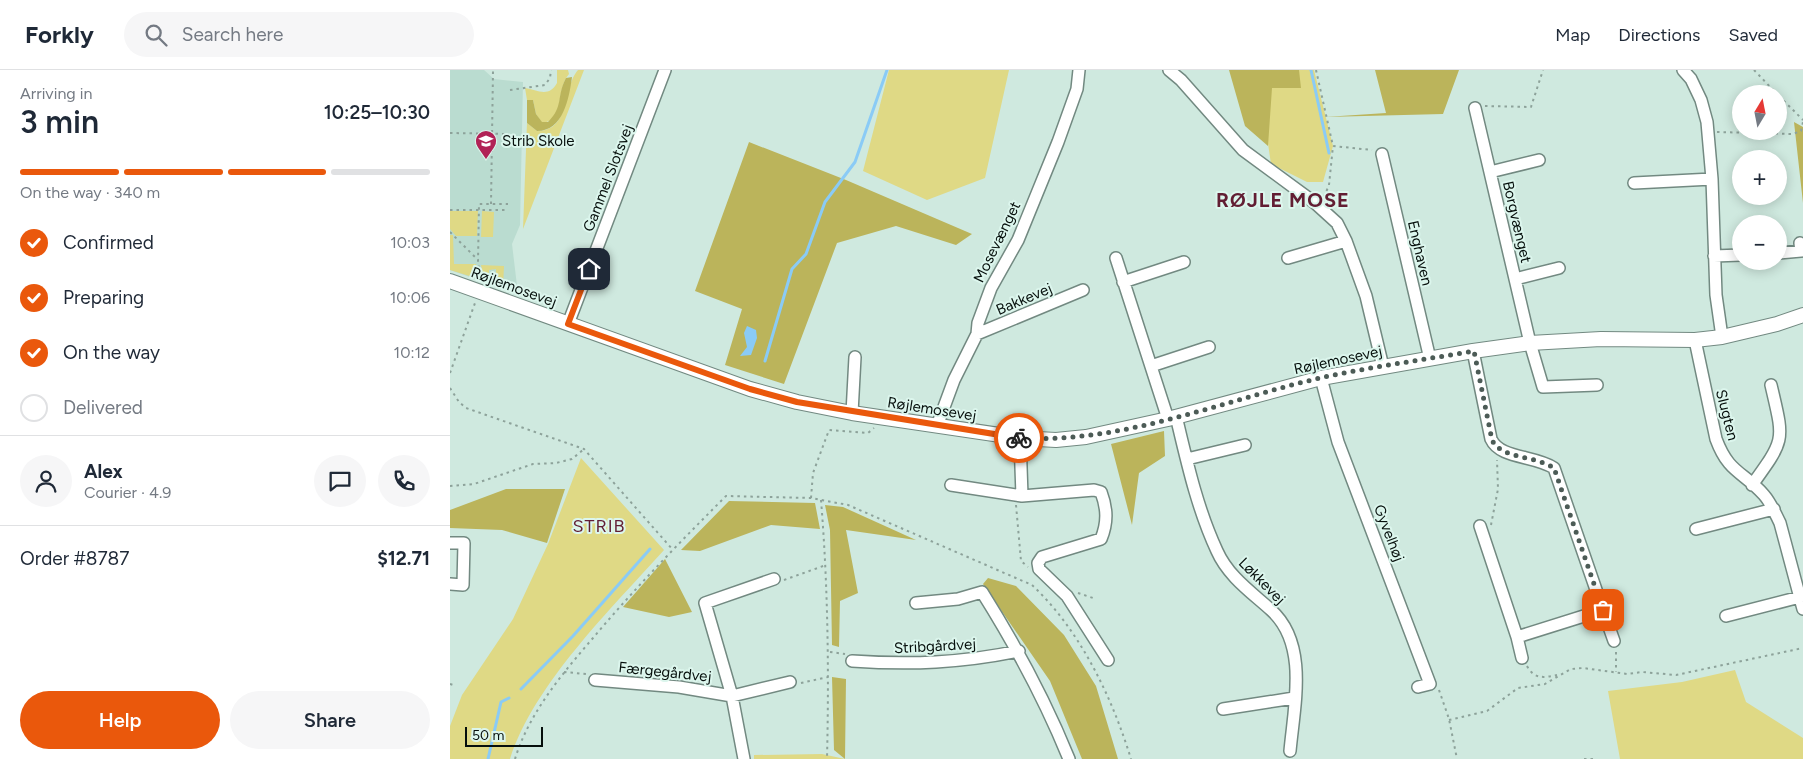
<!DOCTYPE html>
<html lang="en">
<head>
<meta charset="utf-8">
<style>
	body { margin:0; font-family:Figtree,sans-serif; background:#f6f6f7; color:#1f2937; height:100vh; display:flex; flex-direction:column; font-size:19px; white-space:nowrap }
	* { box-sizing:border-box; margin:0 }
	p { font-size:16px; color:#747a83 }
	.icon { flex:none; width:28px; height:28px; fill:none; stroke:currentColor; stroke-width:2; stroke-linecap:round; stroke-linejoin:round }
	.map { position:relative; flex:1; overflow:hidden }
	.drawer { display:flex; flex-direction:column; background:#fff; width:450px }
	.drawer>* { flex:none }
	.needle { width:32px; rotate:10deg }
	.buttons { position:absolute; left:1282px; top:15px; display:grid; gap:10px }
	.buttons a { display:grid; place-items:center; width:55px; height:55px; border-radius:50%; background:#fff; box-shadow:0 2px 12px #0003; font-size:25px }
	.scale { position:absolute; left:15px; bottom:12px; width:78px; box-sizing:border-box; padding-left:5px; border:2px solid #060f0c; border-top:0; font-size:14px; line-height:18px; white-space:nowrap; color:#060f0c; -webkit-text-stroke:4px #dcf6ed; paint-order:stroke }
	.pin { position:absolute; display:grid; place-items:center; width:42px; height:42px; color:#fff; margin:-21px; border-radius:10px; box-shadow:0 2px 8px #0006 }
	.courier { position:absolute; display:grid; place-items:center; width:50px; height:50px; margin:-25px; border:4px solid #ea580c; border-radius:50%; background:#fff; color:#222; box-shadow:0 1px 6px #0007 }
	.summary em { font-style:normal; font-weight:600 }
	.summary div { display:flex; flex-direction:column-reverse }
	.summary { display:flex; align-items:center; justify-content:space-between; height:85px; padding:0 20px }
	h1 { font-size:32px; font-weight:600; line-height:38px }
	.bar { display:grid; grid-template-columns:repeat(4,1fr); gap:8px 5px; align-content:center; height:60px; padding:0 20px }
	.bar i { height:6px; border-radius:4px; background:#e0e1e3 }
	.bar .active { background:#ea580c }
	.bar p { grid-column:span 4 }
	.line { display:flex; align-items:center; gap:12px; padding:0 20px; border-top:1px solid #e0e1e3 }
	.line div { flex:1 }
	.round { display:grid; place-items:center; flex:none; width:52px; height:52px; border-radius:26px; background:#f6f6f7 }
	ol { padding:0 20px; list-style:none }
	li { display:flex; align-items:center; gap:15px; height:55px }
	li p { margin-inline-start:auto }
	li .icon { padding:5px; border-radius:50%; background:#ea580c; color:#fff; stroke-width:4 }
	li:last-child { color:#747a83 }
	li i { width:28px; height:28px; border:2px solid #e0e1e3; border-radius:50% }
	.primary-button { display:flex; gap:10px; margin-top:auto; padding:10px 20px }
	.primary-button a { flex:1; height:58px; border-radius:30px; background:#ea580c; color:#fff; font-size:20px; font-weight:600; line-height:58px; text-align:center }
	.primary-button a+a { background:#f6f6f7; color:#1f2937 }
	header { display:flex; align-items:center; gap:30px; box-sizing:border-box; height:70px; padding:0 25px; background:#fff; border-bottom:1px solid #e0e1e3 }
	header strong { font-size:24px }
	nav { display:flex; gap:28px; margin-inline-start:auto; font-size:18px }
	.search { width:350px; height:45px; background:#f6f6f7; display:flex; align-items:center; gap:12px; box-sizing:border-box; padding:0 18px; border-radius:28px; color:#747a83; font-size:19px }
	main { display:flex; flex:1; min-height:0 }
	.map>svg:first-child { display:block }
</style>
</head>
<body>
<header>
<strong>Forkly</strong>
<div class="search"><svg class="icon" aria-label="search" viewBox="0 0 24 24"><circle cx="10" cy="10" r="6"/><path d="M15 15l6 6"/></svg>Search here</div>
<nav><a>Map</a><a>Directions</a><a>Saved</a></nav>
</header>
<main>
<section class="drawer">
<div class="summary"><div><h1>3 min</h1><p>Arriving in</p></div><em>10:25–10:30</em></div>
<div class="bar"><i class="active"></i><i class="active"></i><i class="active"></i><i></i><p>On the way · 340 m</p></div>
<ol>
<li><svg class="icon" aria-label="check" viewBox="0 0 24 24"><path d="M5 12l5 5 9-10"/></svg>Confirmed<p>10:03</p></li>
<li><svg class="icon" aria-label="check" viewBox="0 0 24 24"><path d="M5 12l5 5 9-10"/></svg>Preparing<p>10:06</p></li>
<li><svg class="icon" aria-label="check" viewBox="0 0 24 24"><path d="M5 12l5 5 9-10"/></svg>On the way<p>10:12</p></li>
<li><i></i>Delivered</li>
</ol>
<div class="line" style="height:90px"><a class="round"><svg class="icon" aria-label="person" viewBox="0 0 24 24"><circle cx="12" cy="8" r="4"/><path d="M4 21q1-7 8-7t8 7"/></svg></a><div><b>Alex</b><p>Courier · 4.9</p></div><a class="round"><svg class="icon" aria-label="chat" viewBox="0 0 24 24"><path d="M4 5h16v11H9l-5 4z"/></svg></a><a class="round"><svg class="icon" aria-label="phone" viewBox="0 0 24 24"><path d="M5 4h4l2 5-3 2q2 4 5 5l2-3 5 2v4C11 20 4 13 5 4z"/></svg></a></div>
<div class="line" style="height:65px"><div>Order #8787</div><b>$12.71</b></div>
<div class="primary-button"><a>Help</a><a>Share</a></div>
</section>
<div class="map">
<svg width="1353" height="689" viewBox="0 0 1353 689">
	<rect width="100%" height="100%" fill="#cfe9df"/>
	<path fill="#badcd0" d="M0,0H34L44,9L73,12L70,155L62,174L68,224L0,200Z"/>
	<path fill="#dfd985" d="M107,0H118L119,4C105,20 116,50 92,53L86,44L83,30H77L75,18C87,20 99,28 107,13Z
		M128,0H134L73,159L77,53L87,61C121,61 112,18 128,0Z
		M439,0H559L535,108L477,130L413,101Z
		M807,0H864L883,76L873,112H857L821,94Z
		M0,141H28L27,166H6L0,159Z
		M32,141L44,142L43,167H31Z
		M0,165H3L4,194H26L29,209L0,200Z
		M31,195L54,196L53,218L34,212L33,206H46V199L39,200V204H33Z
		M131,388L214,480C162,538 84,614 60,689H0V656L12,625L63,549L98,474Z
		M1285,600L1296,632L1353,668V689H1170L1158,621L1232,612Z
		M372,684L395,689H304V685Z"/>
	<path fill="#bbb45b" d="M779,0H849L851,18H822L818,76L795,56Z
		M925,0H1009L993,44L875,47L936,43Z
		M122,7C119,29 113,61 87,61L77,53V30H83L86,44L92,52H98C114,36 106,27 116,8Z
		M1344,52L1353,57V133Z
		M299,72L396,110L522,164L506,175L446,156L387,173L334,314L275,295L292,239L245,221Z
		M714,361L715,386L689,403L682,455L661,374Z
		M56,419H115L97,473L52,460L0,458V440Z
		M279,431L365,433L370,459L321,455L250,481L231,480Z
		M375,435L393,437L466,470L396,460L408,523L390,531L389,577L382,575L380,460Z
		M215,489L242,542L219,547L173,537Z
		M538,508L566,516L614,565L646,616L668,689H632L600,611L533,514Z
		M382,607L396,609L395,689L384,680Z"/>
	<path fill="#8acbf6" d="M297,256L306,260L307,268L301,285L290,286L297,277L294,263Z"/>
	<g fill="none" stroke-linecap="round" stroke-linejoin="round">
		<path stroke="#8acbf6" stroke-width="3" d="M861,0L879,83
			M315,291L342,199L356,184L375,132L405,92L437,0
			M71,619L123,566L200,479
			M38,689L51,632L59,628"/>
		<g stroke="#728981" stroke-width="14">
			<path id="minor" d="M719,0L731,10L793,80L865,133L887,153L896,171L916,226L933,297
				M1233,0L1241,9L1251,30L1257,52L1262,109L1266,225L1272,267
				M1025,38L1080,273L1093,317L1147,315
				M932,84L980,289
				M1040,102L1089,90
				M1184,113L1262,109
				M1329,183L1351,181L1350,173
				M1264,186L1291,185
				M666,188L718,349
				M838,188L896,171
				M1065,209L1109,198
				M673,212L734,192
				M118,254L215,0
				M527,264L633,220
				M1245,270L1266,369C1279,404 1293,401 1314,425C1321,433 1325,443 1330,453L1353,539
				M1023,281L1041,369C1050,389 1084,385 1104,398L1153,540L1067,567L1030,456
				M701,296L759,277
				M871,308L888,372L980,614L968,617
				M402,343L405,287
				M726,346C737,392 747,438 767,481C778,506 801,522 821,540C859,574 844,636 840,681
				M487,356L504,310L527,264L528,253L541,218L568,170L608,72L627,19L629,0
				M570,368L572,426L644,420L651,422C657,438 658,452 651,469L592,487L588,493L589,499L617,526L658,590
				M737,389L795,375
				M501,415L572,426
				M1302,415C1336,368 1334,371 1321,315
				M1246,459L1324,439
				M0,473H14L13,515L0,514
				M466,533L508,529L532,522C566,576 595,630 619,689
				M1153,540L1164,571
				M1276,546L1350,527
				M1067,567L1072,588
				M402,591C461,595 511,593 569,581
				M145,610L229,617L282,626L340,612
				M773,639L844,628
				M294,689L282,626L255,533L324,509"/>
		</g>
		<g stroke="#728981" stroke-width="16">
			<path id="tertiary" d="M0,211L300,319L347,332L402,343L570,368L606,370L636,367L718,349L871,308L1023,281L1080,273L1151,269L1245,270L1272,267L1327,254L1353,245"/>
		</g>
		<path stroke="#8da29a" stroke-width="2" stroke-dasharray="2.5 4" stroke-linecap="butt" d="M866,0L883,76L922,80
			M1304,0L1327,24
			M60,20L95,15L100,8L101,0
			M1329,26L1353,50
			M1035,36L1081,37L1093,0
			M1267,62L1343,64L1351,61L1353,52
			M0,63L59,64
			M874,127L879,115L883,76
			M41,134L43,1
			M0,140H57
			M0,162L28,190
			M31,211L28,192L29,134H58
			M0,303L25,233
			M0,318L9,332L16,338L134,379L223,480
			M0,416L24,414L83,394L106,393L122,389L134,379
			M361,428L363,403L379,360L418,363L424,358
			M371,430C378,516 379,602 377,689
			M566,435L571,491L578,497
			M1041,455L1048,419L1047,390
			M334,510L376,495
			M628,523L643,528
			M380,582L395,584
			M1166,582V602
			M1077,596C1084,609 1093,608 1107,605
			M114,602L136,604
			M351,613L378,607
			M0,614L6,616
			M989,620L999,649L1007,689
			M999,650L1037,641L1068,618L1095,614L1121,599L1133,598L1177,604L1192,602L1226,605L1353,578
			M65,689C79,643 112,604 143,568C185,518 230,472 276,426L361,428L398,435L582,515C630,560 662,627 681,689
			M1134,689H1143"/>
		<use href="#minor" stroke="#fff" stroke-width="11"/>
		<use href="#tertiary" stroke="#fff" stroke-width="14"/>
	</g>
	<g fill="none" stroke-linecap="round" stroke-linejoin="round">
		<path stroke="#4c5b56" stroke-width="5" stroke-dasharray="0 9" d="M569,368C672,374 771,331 870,308C920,297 972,290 1024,281L1042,370C1051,389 1084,385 1104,398L1153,540"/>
		<path stroke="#ea580c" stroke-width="6" d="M139,199L118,254L300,319L347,332L569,368"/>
	</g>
	<defs>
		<g id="school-pin" transform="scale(1.125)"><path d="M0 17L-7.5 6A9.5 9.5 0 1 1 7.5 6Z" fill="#b12256" stroke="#dcf6ed"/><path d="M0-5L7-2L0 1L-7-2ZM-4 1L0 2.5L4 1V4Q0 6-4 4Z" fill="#fff"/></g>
	</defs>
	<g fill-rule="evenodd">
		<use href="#school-pin" x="36" y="71"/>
	</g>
	<g text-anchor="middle" stroke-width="4" stroke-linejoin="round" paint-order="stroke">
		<g font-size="15" fill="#060f0c" stroke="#dcf6ed" text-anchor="start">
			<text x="52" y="76">Strib Skole</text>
		</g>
		<g font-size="15" fill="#060f0c" stroke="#dcf6ed">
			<text transform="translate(158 108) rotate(-69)" y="5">Gammel Slotsvej</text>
			<text transform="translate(1067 152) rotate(77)" y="5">Borgvænget</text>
			<text transform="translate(547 172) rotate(-64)" y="5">Mosevænget</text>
			<text transform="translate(970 183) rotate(77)" y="5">Enghaven</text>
			<text transform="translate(64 217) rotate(20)" y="5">Røjlemosevej</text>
			<text transform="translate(574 229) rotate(-23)" y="5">Bakkevej</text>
			<text transform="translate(888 290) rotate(-12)" y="5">Røjlemosevej</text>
			<text transform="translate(482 339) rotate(9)" y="5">Røjlemosevej</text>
			<text transform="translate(1277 345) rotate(76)" y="5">Slugten</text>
			<text transform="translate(939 463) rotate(69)" y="5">Gyvelhøj</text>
			<text transform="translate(812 511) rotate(45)" y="5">Løkkevej</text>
			<text transform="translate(485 576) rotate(-3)" y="5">Stribgårdvej</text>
			<text transform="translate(215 602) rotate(6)" y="5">Færgegårdvej</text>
		</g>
		<g font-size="18" letter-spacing="1" fill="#621e33" stroke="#dcf6ed">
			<text x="149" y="462">STRIB</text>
		</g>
		<g font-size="20" font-weight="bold" letter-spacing="1" fill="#621e33" stroke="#dcf6ed">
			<text x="833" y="137">RØJLE MOSE</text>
		</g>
	</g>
</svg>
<div class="buttons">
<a><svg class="needle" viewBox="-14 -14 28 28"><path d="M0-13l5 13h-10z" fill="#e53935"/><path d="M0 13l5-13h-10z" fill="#747a83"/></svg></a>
<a>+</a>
<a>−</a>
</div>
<div class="scale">50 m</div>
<div class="pin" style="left:1153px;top:540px;background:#ea580c"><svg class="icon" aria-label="bag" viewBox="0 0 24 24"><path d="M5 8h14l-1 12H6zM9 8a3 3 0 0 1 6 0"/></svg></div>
<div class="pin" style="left:139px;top:199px;background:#1f2937"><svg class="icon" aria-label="home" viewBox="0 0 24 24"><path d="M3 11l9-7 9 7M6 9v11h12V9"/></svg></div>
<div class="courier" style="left:569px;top:368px"><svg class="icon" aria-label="bike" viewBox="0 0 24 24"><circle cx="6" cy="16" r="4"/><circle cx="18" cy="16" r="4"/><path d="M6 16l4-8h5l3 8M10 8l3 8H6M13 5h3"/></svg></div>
</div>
</main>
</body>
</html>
